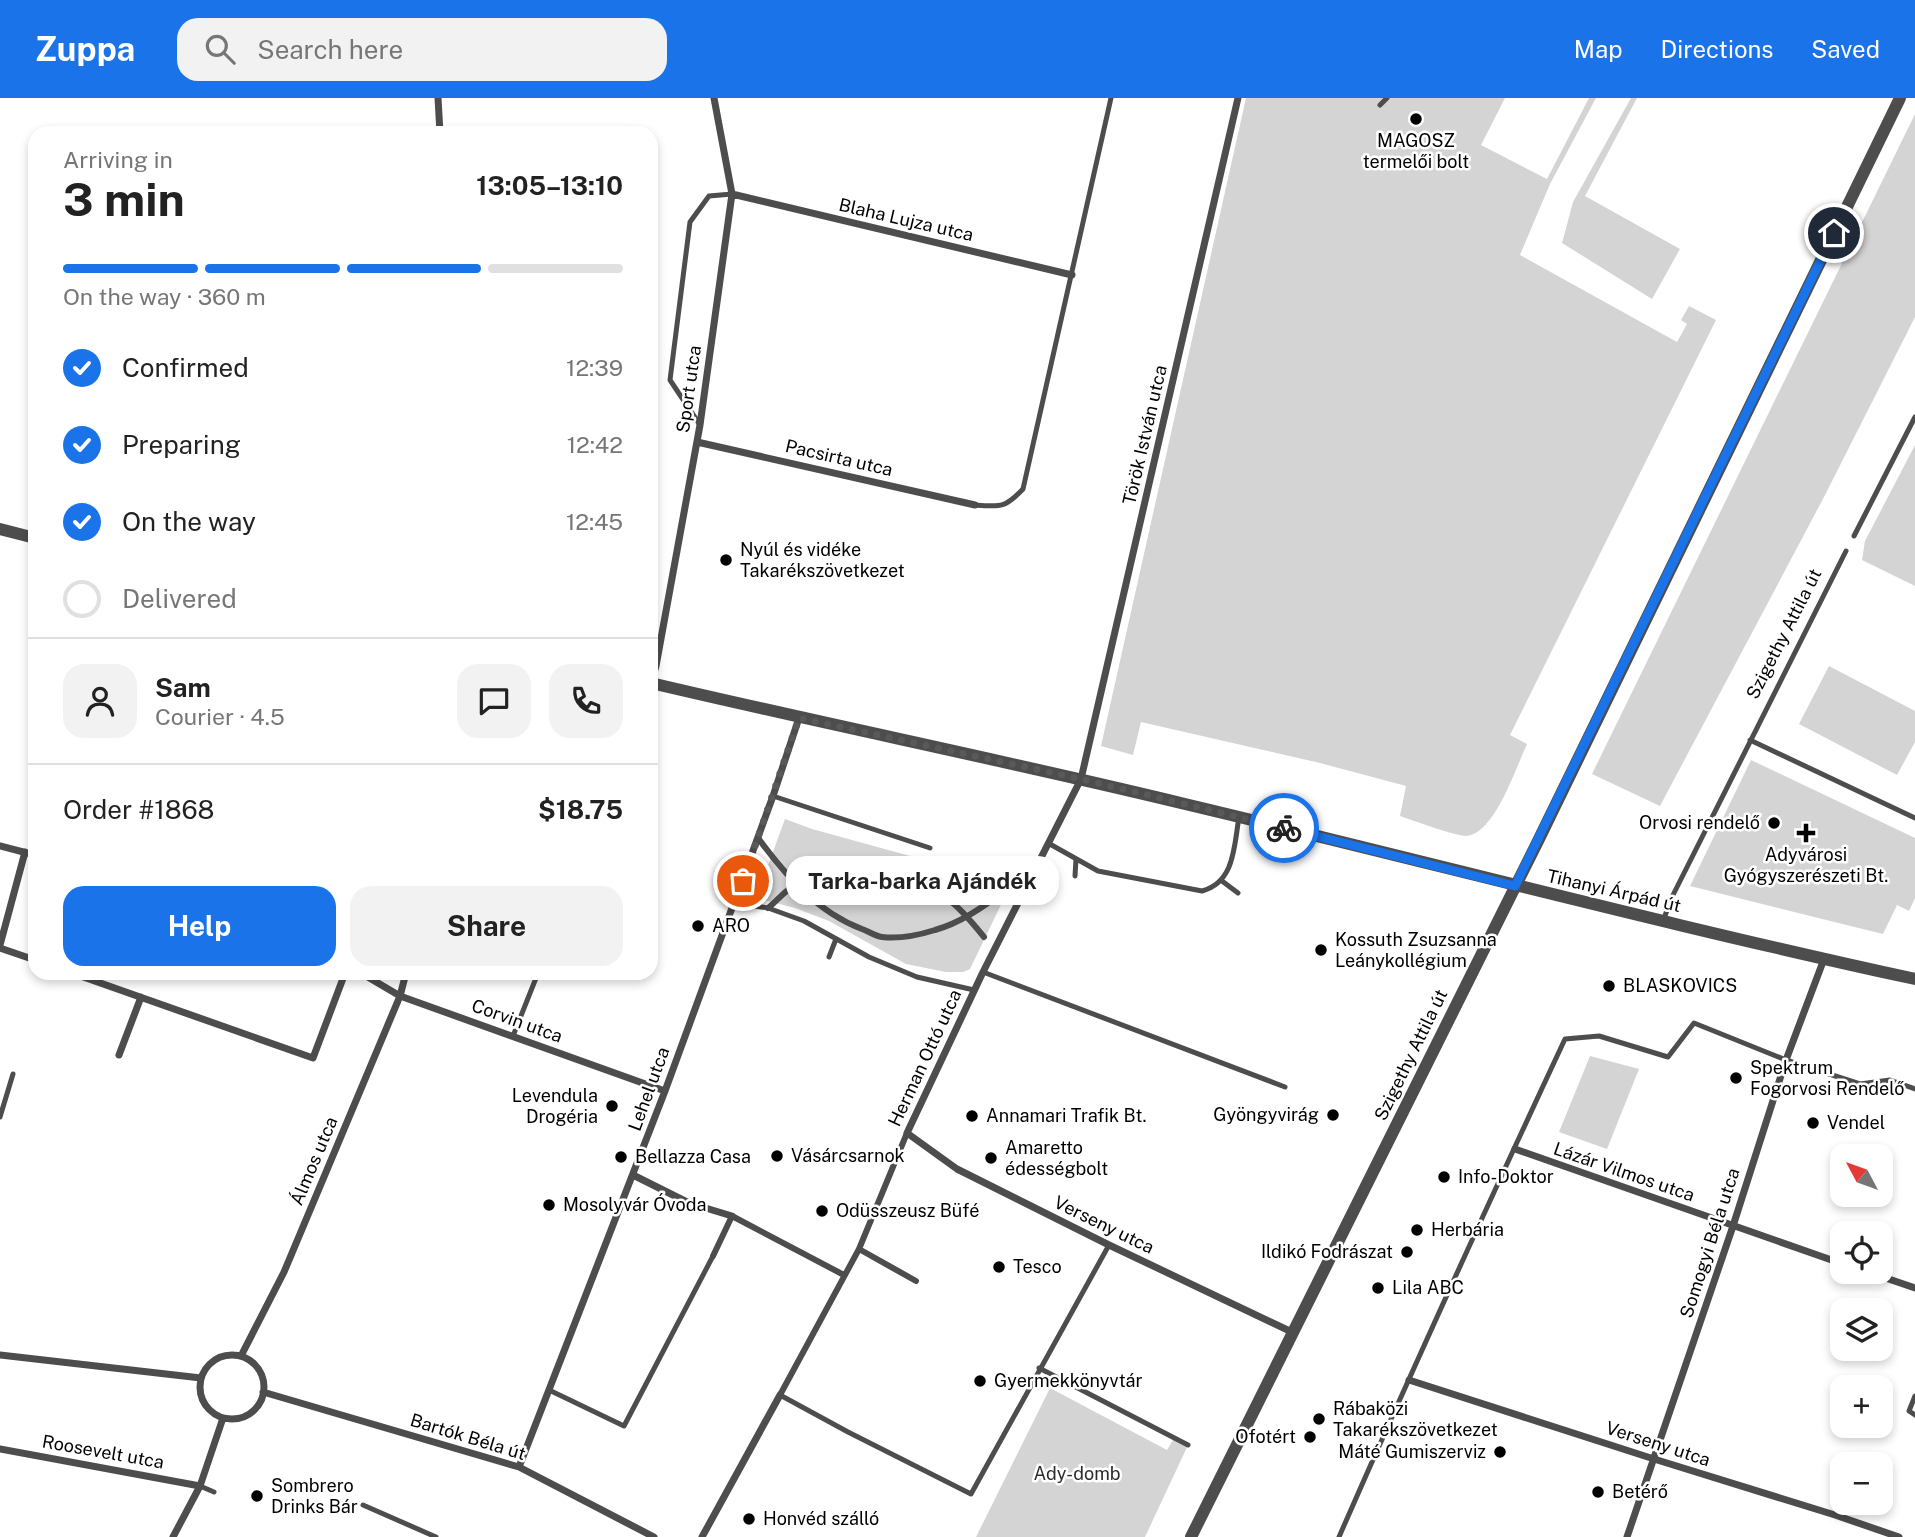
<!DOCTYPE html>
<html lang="en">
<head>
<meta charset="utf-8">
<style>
	body { margin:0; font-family:"Public Sans",sans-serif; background:#f2f2f2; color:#222; height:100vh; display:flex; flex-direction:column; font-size:26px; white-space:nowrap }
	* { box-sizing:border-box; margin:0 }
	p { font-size:23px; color:#767676 }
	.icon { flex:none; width:38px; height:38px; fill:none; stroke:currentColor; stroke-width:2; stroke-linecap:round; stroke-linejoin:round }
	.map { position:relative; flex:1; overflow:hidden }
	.drawer { position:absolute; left:28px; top:28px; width:630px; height:854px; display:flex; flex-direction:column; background:#fff; border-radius:21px; box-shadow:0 4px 10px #0003 }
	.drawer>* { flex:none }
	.needle { width:46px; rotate:311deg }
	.controls { position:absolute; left:1830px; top:1046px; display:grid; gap:14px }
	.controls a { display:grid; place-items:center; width:63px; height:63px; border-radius:14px; background:#fff; box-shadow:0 4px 10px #0003; font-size:35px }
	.pin { position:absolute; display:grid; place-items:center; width:60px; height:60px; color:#fff; margin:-30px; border:4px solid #fff; border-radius:50%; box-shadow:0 2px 7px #0007 }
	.courier { position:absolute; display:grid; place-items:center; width:70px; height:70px; margin:-35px; border:5px solid #1a73e8; border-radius:50%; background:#fff; color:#222; box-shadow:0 2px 9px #0007 }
	.bubble { position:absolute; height:49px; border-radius:21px; background:#fff; box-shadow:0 4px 10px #0003; font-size:23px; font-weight:700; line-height:49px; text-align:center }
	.head em { font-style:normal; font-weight:700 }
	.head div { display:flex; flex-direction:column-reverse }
	.head { display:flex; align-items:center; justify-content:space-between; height:119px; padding:0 35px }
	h1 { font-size:46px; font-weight:700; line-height:52px }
	.bar { display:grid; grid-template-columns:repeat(4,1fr); gap:10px 7px; align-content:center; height:84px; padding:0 35px }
	.bar i { height:9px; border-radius:5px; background:#e0e0e0 }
	.bar .current { background:#1a73e8 }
	.bar p { grid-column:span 4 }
	.line { display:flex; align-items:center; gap:18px; padding:0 35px; border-top:2px solid #e0e0e0 }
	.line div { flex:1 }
	.round { display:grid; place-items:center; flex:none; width:74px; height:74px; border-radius:21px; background:#f2f2f2 }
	ol { padding:0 35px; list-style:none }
	li { display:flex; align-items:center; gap:21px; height:77px }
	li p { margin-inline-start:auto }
	li .icon { padding:7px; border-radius:50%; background:#1a73e8; color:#fff; stroke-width:4 }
	li:last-child { color:#767676 }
	li i { width:38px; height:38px; border:4px solid #e0e0e0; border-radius:50% }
	.button { display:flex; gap:14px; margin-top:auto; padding:14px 35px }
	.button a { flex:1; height:80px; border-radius:21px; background:#1a73e8; color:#fff; font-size:28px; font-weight:700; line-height:80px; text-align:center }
	.button a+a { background:#f2f2f2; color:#222 }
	header { display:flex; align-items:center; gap:42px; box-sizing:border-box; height:98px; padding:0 35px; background:#1a73e8; color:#fff }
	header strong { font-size:33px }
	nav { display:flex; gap:38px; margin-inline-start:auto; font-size:24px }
	.search { width:490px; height:63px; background:#f2f2f2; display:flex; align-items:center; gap:18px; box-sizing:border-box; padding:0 24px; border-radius:21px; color:#767676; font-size:26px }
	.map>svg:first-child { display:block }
</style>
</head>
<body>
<header>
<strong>Zuppa</strong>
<div class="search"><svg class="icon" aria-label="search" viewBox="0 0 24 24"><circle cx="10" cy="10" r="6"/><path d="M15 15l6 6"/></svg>Search here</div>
<nav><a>Map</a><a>Directions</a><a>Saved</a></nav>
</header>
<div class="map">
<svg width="1915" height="1439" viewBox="0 0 1915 1439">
	<rect width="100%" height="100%" fill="#fff"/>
	<path fill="#d4d4d4" d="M1246,0H1505L1481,47L1547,81L1589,0H1596L1550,86L1520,157L1677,244L1687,226L1681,222L1689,208L1716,222L1510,637L1527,646C1516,669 1495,735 1467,738C1459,739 1411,722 1400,718L1406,688L1320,665L1141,624L1133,657L1101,648Z
		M1631,0H1637L1585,98L1680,151L1652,201L1562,145L1573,104Z
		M1915,16V219L1824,399L1660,708L1592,676Z
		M1915,347V488L1862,462L1865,443Z
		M1829,568L1915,613V644L1897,677L1799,626Z
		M1751,662L1915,740V800L1909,813L1897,807L1883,836L1690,788Z
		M785,721L812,731L1001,783L1010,788L970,871L963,874H946L906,866L829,823L795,810L756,800Z
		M1590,958L1639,971L1607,1051L1559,1034Z
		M1050,1290L1167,1352L1174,1340L1188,1347L1145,1439H976Z"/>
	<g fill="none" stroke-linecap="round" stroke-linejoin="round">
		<path stroke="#4d4d4d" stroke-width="5" d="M1380,7L1387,0
			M700,327L670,282L690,124L709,98L732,96
			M975,407C1001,409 1005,410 1023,391L1111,0
			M1854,438L1915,319
			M1750,642L1915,720
			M773,698L930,750
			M1048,745L1098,773L1202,793C1235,784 1234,748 1239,719
			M1075,778L1076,761
			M1222,783L1238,795
			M735,805L768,810L804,823L869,859L917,879L974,892
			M1663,823L1672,799L1846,453
			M829,859L836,841
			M983,874L1285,989
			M513,938L538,875
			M0,1019L13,976
			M1039,1270L1188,1347
			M549,1292L624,1328L713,1158
			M780,1297L848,1334L971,1396L1109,1147
			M1915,1298L1909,1313L1915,1317
			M200,1388L214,1394
			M363,1407L436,1439
			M1339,1439C1412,1272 1488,1106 1565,941L1599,938L1668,959L1694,925L1786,962L1860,986L1890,982L1915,991"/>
		<path stroke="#4d4d4d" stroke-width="6" d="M758,740C786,778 817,814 862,831C868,833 875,838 882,839C898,841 919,837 935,832C961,825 984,808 1005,793
			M768,810C777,803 786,791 797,786C828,771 909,776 938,794C956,805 971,823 984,839
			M859,1151L916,1183
			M713,1158L732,1118L844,1177
			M780,1297L859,1151L907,1035"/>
		<path stroke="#4d4d4d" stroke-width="7" d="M438,0L440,35
			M1238,0L1081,681L983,874L907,1035L957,1071L1109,1147L1294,1235
			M732,96L1072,177
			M697,344L975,407
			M651,585L656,568L700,327L732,96L714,0
			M0,748L35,757
			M0,847L25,754
			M0,850L35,862
			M72,875L313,960L345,875
			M361,875L400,898L665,993
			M119,957L141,899
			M1515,1051L1843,1166
			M633,1077L689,1105L732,1118
			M1868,1174L1915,1190
			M0,1257L201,1280
			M200 1289a32 32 0 1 1 64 0a32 32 0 1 1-64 0Z
			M241,1258L284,1174L400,898L406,875
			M1409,1282L1654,1361L1835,1417L1899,1439
			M263,1294L519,1369L654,1439
			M0,1351L200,1388
			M519,1369L665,993L773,698L799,620
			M173,1439L200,1388L223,1320
			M702,1439L780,1297
			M1627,1439L1733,1128L1786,962L1824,861"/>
		<path stroke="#4d4d4d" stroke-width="12" d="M0,431L35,440
			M651,585C829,627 1008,663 1185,706C1429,764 1670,828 1915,881
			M1191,1439L1539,741L1900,0"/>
	</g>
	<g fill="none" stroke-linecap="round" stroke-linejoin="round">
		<path stroke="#595959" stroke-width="7" stroke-dasharray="0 12.6" d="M743,783L799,620L1081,681L1284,730"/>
		<path stroke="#1a73e8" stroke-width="9" d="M1284,730L1515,788L1834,135"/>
	</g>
	<g fill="#000" stroke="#fff" stroke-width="2.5">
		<circle cx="1416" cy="21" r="7"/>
		<circle cx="726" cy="462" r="7"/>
		<circle cx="1774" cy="725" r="7"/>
		<path d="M1802.5 724.5h7v7h7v7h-7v7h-7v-7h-7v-7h7z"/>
		<circle cx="698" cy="828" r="7"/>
		<circle cx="1321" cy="852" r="7"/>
		<circle cx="1609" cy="888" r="7"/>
		<circle cx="1736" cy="980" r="7"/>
		<circle cx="612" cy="1008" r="7"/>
		<circle cx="1333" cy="1017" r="7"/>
		<circle cx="972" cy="1018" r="7"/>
		<circle cx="1813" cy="1025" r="7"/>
		<circle cx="777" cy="1058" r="7"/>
		<circle cx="621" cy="1059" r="7"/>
		<circle cx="991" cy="1060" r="7"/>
		<circle cx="1444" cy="1079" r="7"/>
		<circle cx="549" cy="1107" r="7"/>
		<circle cx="822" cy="1113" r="7"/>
		<circle cx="1417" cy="1132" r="7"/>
		<circle cx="1407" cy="1154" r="7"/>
		<circle cx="999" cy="1169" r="7"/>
		<circle cx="1378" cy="1190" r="7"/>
		<circle cx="980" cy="1283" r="7"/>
		<circle cx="1319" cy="1321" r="7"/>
		<circle cx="1310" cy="1339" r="7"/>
		<circle cx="1500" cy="1354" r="7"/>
		<circle cx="1598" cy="1394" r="7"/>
		<circle cx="257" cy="1398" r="7"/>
		<circle cx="749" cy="1421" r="7"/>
	</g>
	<g text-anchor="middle" stroke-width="5" stroke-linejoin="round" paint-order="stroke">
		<g font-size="18" fill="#000" stroke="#fff" text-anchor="start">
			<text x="1416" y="49" text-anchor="middle">MAGOSZ<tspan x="1416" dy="21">termelői bolt</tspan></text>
			<text x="740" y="458">Nyúl és vidéke<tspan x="740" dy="21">Takarékszövetkezet</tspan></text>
			<text x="1760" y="731" text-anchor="end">Orvosi rendelő</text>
			<text x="1806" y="763" text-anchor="middle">Adyvárosi<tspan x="1806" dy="21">Gyógyszerészeti Bt.</tspan></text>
			<text x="712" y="834">ARO</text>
			<text x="1335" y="848">Kossuth Zsuzsanna<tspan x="1335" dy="21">Leánykollégium</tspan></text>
			<text x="1623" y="894">BLASKOVICS</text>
			<text x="1750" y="976">Spektrum<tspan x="1750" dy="21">Fogorvosi Rendelő</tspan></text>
			<text x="598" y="1004" text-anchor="end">Levendula<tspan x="598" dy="21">Drogéria</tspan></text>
			<text x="1319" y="1023" text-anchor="end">Gyöngyvirág</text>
			<text x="986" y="1024">Annamari Trafik Bt.</text>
			<text x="1827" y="1031">Vendel</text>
			<text x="1005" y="1056">Amaretto<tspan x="1005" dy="21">édességbolt</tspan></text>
			<text x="791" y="1064">Vásárcsarnok</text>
			<text x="635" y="1065">Bellazza Casa</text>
			<text x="1458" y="1085">Info-Doktor</text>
			<text x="563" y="1113">Mosolyvár Óvoda</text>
			<text x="836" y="1119">Odüsszeusz Büfé</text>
			<text x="1431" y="1138">Herbária</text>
			<text x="1393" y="1160" text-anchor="end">Ildikó Fodrászat</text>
			<text x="1013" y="1175">Tesco</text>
			<text x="1392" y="1196">Lila ABC</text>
			<text x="994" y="1289">Gyermekkönyvtár</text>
			<text x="1333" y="1317">Rábaközi<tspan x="1333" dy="21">Takarékszövetkezet</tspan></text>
			<text x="1296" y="1345" text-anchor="end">Ofotért</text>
			<text x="1486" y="1360" text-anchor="end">Máté Gumiszerviz</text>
			<text x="271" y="1394">Sombrero<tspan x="271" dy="21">Drinks Bár</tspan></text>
			<text x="1612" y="1400">Betérő</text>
			<text x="763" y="1427">Honvéd szálló</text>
		</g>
		<g font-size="18" fill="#000" stroke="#fff">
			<text transform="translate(906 122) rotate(13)" y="6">Blaha Lujza utca</text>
			<text transform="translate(689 291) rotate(-82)" y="6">Sport utca</text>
			<text transform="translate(1145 337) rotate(-77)" y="6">Török István utca</text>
			<text transform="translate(839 360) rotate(13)" y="6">Pacsirta utca</text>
			<text transform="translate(1784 536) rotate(-63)" y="6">Szigethy Attila út</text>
			<text transform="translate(1614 793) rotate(13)" y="6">Tihanyi Árpád út</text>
			<text transform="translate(517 923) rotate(20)" y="6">Corvin utca</text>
			<text transform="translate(1411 957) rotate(-64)" y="6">Szigethy Attila út</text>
			<text transform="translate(925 960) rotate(-65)" y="6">Herman Ottó utca</text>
			<text transform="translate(649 991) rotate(-70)" y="6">Lehel utca</text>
			<text transform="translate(314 1063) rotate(-67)" y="6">Álmos utca</text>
			<text transform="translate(1624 1074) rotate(19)" y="6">Lázár Vilmos utca</text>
			<text transform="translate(1104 1127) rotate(26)" y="6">Verseny utca</text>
			<text transform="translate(1710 1145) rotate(-72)" y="6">Somogyi Béla utca</text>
			<text transform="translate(468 1339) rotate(17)" y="6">Bartók Béla út</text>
			<text transform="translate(1658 1346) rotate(18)" y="6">Verseny utca</text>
			<text transform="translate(103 1354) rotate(10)" y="6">Roosevelt utca</text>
		</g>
		<g font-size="18" fill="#2b2b2b" stroke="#fff">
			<text x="1077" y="1382">Ady-domb</text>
		</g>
	</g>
</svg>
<div class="controls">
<a><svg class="needle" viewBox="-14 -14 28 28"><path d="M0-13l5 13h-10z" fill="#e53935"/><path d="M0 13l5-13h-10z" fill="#767676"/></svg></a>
<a><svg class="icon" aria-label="locate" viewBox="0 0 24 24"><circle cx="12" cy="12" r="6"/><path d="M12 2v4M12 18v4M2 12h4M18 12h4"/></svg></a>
<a><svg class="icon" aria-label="layers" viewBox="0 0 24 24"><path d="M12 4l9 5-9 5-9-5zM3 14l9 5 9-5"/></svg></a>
<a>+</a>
<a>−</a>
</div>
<div class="pin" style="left:743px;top:783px;background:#ea580c"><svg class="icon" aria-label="bag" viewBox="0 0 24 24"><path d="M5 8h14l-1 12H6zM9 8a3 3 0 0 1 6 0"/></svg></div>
<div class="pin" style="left:1834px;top:135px;background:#1f2937"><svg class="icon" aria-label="home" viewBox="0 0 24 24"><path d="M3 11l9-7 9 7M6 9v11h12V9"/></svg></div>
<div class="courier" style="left:1284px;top:730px"><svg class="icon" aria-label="bike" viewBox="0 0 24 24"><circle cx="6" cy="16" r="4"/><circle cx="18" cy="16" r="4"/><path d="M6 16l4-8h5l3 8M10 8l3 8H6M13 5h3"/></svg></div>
<div class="bubble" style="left:786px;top:758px;width:273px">Tarka-barka Ajándék</div>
<section class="drawer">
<div class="head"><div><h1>3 min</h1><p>Arriving in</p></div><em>13:05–13:10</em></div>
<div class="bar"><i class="current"></i><i class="current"></i><i class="current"></i><i></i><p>On the way · 360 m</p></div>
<ol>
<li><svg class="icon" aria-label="check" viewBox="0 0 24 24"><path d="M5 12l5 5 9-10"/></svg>Confirmed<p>12:39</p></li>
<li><svg class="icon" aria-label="check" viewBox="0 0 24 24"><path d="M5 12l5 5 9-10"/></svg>Preparing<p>12:42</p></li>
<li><svg class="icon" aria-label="check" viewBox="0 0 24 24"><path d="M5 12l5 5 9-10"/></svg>On the way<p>12:45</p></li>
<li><i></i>Delivered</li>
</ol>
<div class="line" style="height:126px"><a class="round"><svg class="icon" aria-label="person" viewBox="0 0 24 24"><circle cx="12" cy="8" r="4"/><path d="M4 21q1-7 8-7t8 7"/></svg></a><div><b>Sam</b><p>Courier · 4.5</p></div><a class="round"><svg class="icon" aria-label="chat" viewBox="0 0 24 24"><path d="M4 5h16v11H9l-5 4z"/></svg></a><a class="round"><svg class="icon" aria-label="phone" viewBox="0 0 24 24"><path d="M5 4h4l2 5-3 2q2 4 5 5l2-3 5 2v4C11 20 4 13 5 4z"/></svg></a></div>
<div class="line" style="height:91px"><div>Order #1868</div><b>$18.75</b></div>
<div class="button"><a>Help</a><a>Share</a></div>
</section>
</div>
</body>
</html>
